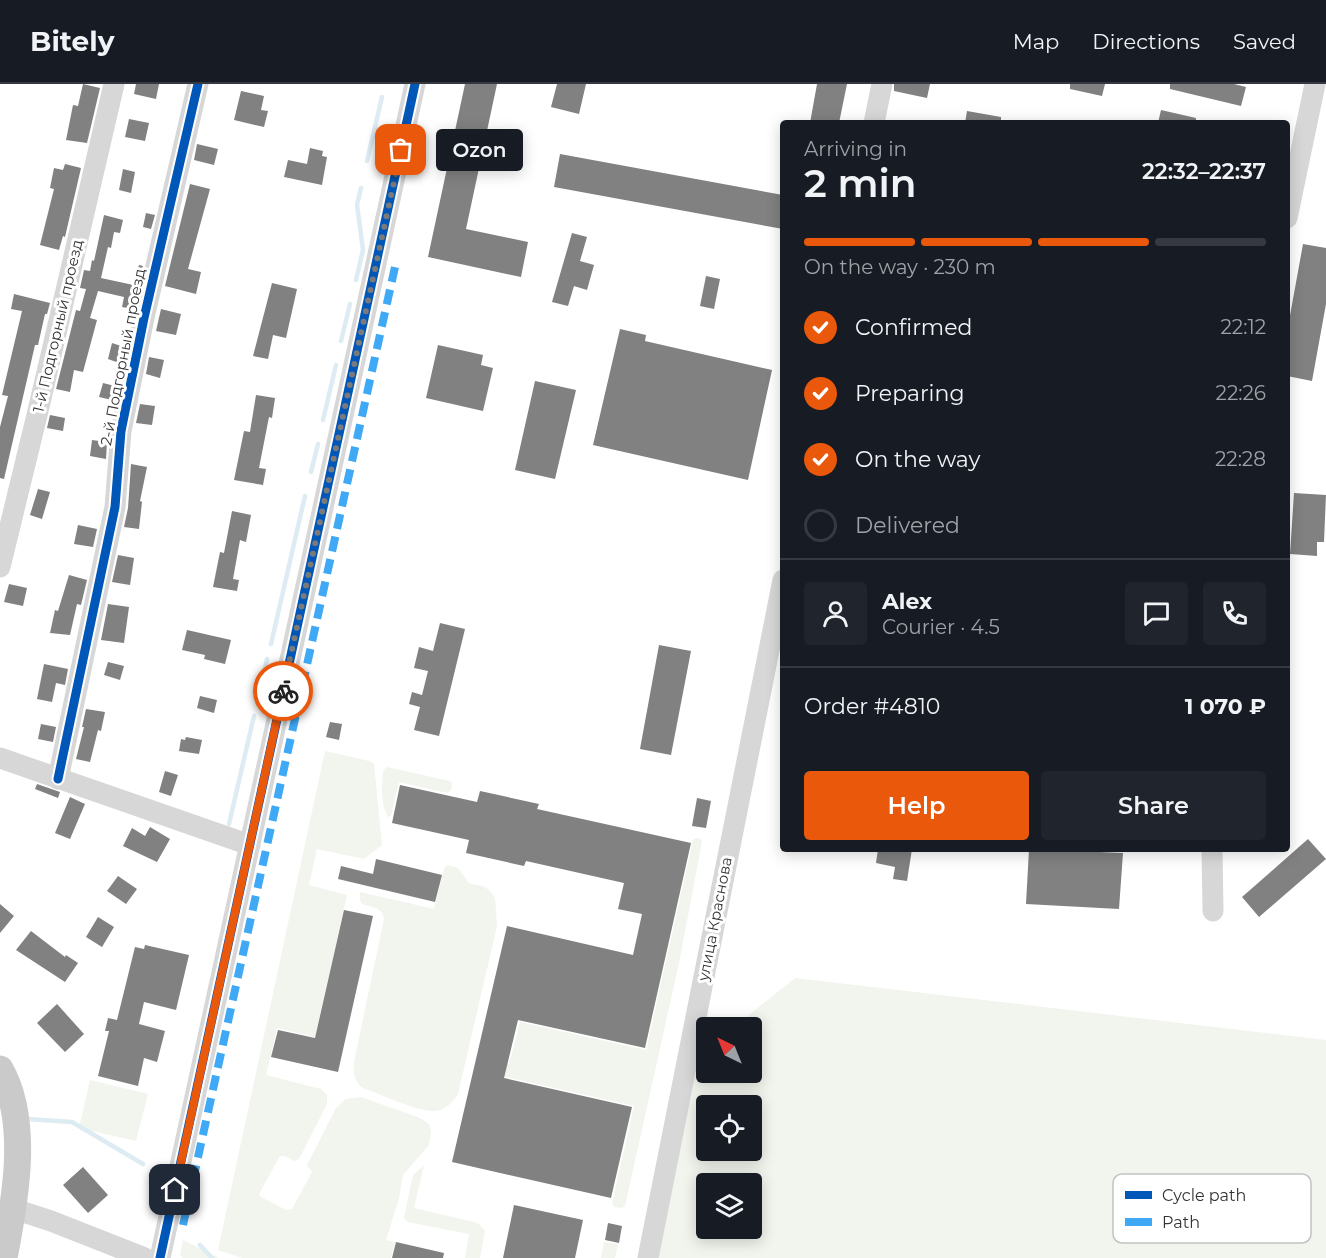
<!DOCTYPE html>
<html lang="en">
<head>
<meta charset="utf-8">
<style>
	body { margin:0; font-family:Montserrat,sans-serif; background:#20242c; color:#f1f3f6; height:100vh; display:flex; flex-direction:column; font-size:22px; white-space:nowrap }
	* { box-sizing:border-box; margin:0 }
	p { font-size:20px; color:#9ea1a6 }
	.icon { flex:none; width:33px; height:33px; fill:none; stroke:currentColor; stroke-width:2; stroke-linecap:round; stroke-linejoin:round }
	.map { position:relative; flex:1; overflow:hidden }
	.panel { position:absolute; left:780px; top:36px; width:510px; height:732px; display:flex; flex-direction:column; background:#171b24; border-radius:6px; box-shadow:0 3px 15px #0003 }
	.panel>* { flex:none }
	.needle { width:39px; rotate:317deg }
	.controls { position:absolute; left:696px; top:933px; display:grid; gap:12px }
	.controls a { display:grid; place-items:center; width:66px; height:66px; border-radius:6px; background:#171b24; box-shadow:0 3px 15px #0003; font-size:30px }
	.pin { position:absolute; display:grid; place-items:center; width:51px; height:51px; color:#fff; margin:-26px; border-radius:12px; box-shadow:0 3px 9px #0006 }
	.courier { position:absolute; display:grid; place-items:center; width:60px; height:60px; margin:-30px; border:4px solid #ea580c; border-radius:50%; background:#fff; color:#222; box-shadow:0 2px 8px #0007 }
	.bubble { position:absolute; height:42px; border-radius:6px; background:#171b24; box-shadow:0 3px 15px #0003; font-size:20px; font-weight:600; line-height:42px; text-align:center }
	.summary em { font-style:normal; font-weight:600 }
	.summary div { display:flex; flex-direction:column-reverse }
	.summary { display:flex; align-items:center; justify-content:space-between; height:102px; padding:0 24px }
	h1 { font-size:39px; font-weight:600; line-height:45px }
	.bar { display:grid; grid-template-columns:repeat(4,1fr); gap:9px 6px; align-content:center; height:72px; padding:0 24px }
	.bar i { height:8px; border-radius:4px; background:#363941 }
	.bar .selected { background:#ea580c }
	.bar p { grid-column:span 4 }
	.line { display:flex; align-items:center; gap:15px; padding:0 24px; border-top:2px solid #363941 }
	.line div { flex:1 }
	.round { display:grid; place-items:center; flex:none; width:63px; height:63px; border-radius:6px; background:#20242c }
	ol { padding:0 24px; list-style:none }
	li { display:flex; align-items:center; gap:18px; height:66px }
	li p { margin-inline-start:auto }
	li .icon { padding:6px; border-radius:50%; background:#ea580c; color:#fff; stroke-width:4 }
	li:last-child { color:#9ea1a6 }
	li i { width:33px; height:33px; border:3px solid #363941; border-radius:50% }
	.button { display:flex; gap:12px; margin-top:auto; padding:12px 24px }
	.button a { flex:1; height:69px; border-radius:6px; background:#ea580c; color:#fff; font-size:24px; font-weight:600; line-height:69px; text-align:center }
	.button a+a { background:#20242c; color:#f1f3f6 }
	header { display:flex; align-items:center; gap:36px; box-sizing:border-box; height:84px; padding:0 30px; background:#171b24; border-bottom:2px solid #363941 }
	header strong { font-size:28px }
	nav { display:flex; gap:33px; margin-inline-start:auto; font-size:21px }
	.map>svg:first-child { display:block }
</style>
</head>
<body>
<header>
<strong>Bitely</strong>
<nav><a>Map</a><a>Directions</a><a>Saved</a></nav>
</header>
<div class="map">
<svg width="1326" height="1174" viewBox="0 0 1326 1174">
	<rect width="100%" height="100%" fill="#fff"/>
	<path fill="#f1f5ed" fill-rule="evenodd" d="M325,667L369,677L374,680L382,761L364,775L317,765L309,801L347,811L315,953L277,944L266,991L321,1005L327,1011V1020L299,1075L295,1077L284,1072H280L259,1110L261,1113L286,1126L292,1125L312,1088L307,1081L336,1024L346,1015L361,1013L420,1034L429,1040L431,1048L429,1061L403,1091L399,1114L386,1156L395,1158L391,1174H242L218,1166Z
		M387,683L450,697L452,699L451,706L447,709L399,698L391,732L388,733C380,720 382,701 383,687Z
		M696,754L701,755L702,758L679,879L625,1122L622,1124L614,1123L612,1119L634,1022L497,991L501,979L509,980L520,938L646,966L693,756Z
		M447,781L458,784L469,799L485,803L491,808L495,814L497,842L458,1010C452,1020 443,1028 431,1027C415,1026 380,1010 363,1004C354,997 353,990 354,978L384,835C383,823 372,824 362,820L360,816V808L434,825L444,785Z
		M795,894L1326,956V1174H657L700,970L706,965V988H752V944L734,943ZM706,1022H752V1066H706ZM706,1100H752V1144H706Z
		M90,996L148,1010L136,1057L79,1044Z
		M424,1081L414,1124L478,1139L485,1147L480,1174H465L469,1150L408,1138L404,1134L412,1095L414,1090Z
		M183,1156L219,1174H183L180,1171Z
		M604,1158L618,1160L615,1174H601Z"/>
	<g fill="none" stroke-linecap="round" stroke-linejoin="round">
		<path stroke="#ddebf3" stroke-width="4.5" d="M367,77L382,13
			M356,196L363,166L357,121L361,104
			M341,257L350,220
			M323,336L336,281
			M311,388L318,360
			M271,560L305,412
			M258,616L267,575
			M229,740L254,632
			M27,1035L72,1038L143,1080
			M200,1161L212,1174"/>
	</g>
	<path fill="#818181" d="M83,0L100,4L87,59L66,56L73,21L78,22Z
		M136,0H159L156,15L134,10Z
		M465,0H497L466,145L528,158L521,193L428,173Z
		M557,0H586L579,30L551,23Z
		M817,0H847L839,39H810Z
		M894,0H930L927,14L894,7Z
		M1070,0H1105L1102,12L1070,5Z
		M1170,0H1234L1246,3L1241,22L1170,5Z
		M241,7L264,12L261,26L268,27L264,43L234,36Z
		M1161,26L1196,34V39H1158Z
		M967,27L1001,33V39H965Z
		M129,35L149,39L145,57L125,53Z
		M197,60L218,65L214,81L194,76Z
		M310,64L323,67L322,72L327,73L322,101L284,93L288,76L307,80Z
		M560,70L783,111V145L554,103Z
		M65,80L81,84L65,153L63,152L59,166L40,161L54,105L50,104L54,84L63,86Z
		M123,85L135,88L131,109L119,106Z
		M190,100L210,105L188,185L201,188L196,210L165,202Z
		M146,129L155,131L151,145L143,143Z
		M104,131L123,136L120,149L114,148L111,164L108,163L101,194L138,202L133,225L122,223L124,213L98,207L90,234L97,236L83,288L74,286L70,308L56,305L76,226L80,227L86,205L80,204L84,186L90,187L92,176L94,177Z
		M572,149L587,153L580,177L594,181L587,206L574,202L568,222L552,218Z
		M1303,160L1326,164V220L1312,297L1287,292V248Z
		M139,181L143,182L140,196L135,194Z
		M706,192L720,195L714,225L700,222Z
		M272,199L297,205L286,254L273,251L268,275L253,272Z
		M14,210L50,219L47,230H45L38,261H35L4,395L0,394V343L8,312L2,311L22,227L11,225Z
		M161,225L181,230L176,251L156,247Z
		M620,245L646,251L645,257L772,286L748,396L593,361Z
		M112,259L124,263L119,279L108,275Z
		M438,261L483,271L481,281L493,284L483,327L426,314Z
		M149,273L164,276L160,294L146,290Z
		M535,297L576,306L555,395L515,386Z
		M103,299L115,302L112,316L99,313Z
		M256,311L275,314L272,334L269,333L259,384L266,385L263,401L234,396L244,347L250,348Z
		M140,320L155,322L152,341L136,339Z
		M50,331L65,334L63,347L47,344Z
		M92,356L107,358L106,375L90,372Z
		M131,380L147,383L140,417L142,418L139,445L124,443L128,424Z
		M38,405L50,408L42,435L30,431Z
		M1294,409L1326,411L1324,458H1317V472L1290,470Z
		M232,427L251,431L246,458L240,456L233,495L239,496L237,507L213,503L220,468L224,469Z
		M78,441L97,445L93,463L74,460Z
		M118,471L134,474L130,501L112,498Z
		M69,491L87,496L81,521L77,520L70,551L50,549L55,526L58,527Z
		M9,500L27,504L23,522L4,518Z
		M108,520L129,523L124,559L101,556Z
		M440,539L465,545L439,652L414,646L420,623L409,620L412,608L422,611L428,587L414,584L419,563L433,567Z
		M187,546L231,556L225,580L204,575L205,571L182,566Z
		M659,561L691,567L671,671L640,665Z
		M108,578L124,582L120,596L104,591Z
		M44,580L68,585L65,601L56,599L52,618L37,615Z
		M200,612L217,616L214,629L197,624Z
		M86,625L105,628L101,647L98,646L90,678L76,675L84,643H82Z
		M330,638L342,640L339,656L326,653Z
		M41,640L56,643L53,658L38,655Z
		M186,653L202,656L199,670L179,667L181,655L185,656Z
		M165,687L178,691L171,712L159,708Z
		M37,700L60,708L58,714L35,705Z
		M400,701L477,718L480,707L539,720L537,725L691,759L645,964L518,936L504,994L632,1023L611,1114L452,1078L507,842L633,871L642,830L618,825L624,799L526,777L524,782L466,769L469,756L392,739Z
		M70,713L85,720L70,755L55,749Z
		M697,714L711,717L706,744L692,742Z
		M150,743L170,755L157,778L123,762L132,744L145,752Z
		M1308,755L1326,775L1259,833L1242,813Z
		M878,765H912L907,797L893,795L895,783L876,779Z
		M1029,765L1123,769L1119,825L1026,820Z
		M376,775L442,791L435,818L338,795L341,782L373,790Z
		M118,792L137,805L126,820L107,807Z
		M0,820L14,832L0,849Z
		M344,826L373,832L338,988L271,973L278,946L315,954Z
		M98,833L114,843L102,863L86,853Z
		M31,847L65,873L66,871L78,879L65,898L16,866Z
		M145,861L189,871L176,926L144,918L139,940L165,947L157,978L144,974L138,1002L98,992L109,947H105L108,934L117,936L135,863L144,865Z
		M57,920L84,950L65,968L37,939Z
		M83,1083L108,1111L88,1129L63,1101Z
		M514,1121L583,1136L575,1174H503Z
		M608,1139L622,1142L619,1159L605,1156Z
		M396,1158L444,1169L443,1174H392Z"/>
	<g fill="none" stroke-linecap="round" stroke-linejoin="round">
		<path stroke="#d7d7d7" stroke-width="21" d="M874,39L882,0
			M1287,134L1315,0
			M0,483L38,327L114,0
			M0,674L250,761
			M58,695L115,423L121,347L144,234L198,0
			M1212,765L1213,827
			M14,1125L51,1137L145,1174
			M160,1174L415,0
			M648,1174L783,496"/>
		<path stroke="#cacaca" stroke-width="27" d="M0,985C30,1037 15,1117 4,1174"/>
		<path stroke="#3fa9f5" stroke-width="8" stroke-dasharray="15 8" stroke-linecap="butt" d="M183,1141L395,183"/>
		<g stroke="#fff" stroke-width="13">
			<path id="cycleway" d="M58,695L115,423L121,347L144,234L198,0
				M160,1174L415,0"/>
		</g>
		<use href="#cycleway" stroke="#0057b8" stroke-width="9"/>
	</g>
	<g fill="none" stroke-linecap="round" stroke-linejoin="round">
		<path stroke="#7a7a7a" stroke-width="6" stroke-dasharray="0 10.8" d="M283,607L401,66"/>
		<path stroke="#ea580c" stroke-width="8" d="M175,1106L283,607"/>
	</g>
	<g text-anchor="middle" stroke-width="6" stroke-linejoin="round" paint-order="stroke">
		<g font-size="15" fill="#333" stroke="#fff">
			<text transform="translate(58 242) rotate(-77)" y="5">1-й Подгорный проезд</text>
			<text transform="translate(123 273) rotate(-79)" y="5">2-й Подгорный проезд</text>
			<text transform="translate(715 835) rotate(-79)" y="5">улица Краснова</text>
		</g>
	</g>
	<rect x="1113" y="1090" width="198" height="69" rx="9" fill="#fff" stroke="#c2c2c2" stroke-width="1.5"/>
	<rect x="1125" y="1107" width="27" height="8" fill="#0057b8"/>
	<rect x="1125" y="1134" width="27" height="8" fill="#3fa9f5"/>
	<g font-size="16" fill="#333">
		<text x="1162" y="1117">Cycle path</text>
		<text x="1162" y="1144">Path</text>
	</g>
</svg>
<div class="controls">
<a><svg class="needle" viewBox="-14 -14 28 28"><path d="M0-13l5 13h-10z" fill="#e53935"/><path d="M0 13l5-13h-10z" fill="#9ea1a6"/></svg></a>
<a><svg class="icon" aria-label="locate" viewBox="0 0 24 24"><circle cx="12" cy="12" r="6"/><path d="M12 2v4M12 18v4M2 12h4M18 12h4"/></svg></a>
<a><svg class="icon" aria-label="layers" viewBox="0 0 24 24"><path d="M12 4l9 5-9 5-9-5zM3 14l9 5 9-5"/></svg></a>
</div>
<div class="pin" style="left:401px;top:66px;background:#ea580c"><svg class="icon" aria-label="bag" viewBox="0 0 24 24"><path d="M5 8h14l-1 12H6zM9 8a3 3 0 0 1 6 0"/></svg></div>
<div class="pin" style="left:175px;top:1106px;background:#1f2937"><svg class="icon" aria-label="home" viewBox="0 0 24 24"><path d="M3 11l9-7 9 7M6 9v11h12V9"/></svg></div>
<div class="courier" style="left:283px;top:607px"><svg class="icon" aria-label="bike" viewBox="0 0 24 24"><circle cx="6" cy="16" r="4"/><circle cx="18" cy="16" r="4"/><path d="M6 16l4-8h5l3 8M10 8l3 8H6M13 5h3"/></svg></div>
<div class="bubble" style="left:436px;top:45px;width:87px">Ozon</div>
<section class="panel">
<div class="summary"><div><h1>2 min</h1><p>Arriving in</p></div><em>22:32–22:37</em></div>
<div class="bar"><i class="selected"></i><i class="selected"></i><i class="selected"></i><i></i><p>On the way · 230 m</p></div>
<ol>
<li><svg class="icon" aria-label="check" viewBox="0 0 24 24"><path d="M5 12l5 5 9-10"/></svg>Confirmed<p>22:12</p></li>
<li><svg class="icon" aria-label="check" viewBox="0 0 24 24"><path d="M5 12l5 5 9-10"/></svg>Preparing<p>22:26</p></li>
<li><svg class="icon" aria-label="check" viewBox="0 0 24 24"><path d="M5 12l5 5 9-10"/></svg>On the way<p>22:28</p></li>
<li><i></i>Delivered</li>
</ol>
<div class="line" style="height:108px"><a class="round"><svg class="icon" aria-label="person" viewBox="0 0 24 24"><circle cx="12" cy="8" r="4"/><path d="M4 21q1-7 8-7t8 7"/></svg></a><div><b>Alex</b><p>Courier · 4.5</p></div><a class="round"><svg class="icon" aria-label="chat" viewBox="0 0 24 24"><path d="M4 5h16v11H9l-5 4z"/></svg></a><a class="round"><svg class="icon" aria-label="phone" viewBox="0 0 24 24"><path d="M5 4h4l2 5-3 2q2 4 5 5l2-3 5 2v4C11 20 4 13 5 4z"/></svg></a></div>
<div class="line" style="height:78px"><div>Order #4810</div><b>1 070 ₽</b></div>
<div class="button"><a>Help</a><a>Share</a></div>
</section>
</div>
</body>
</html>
